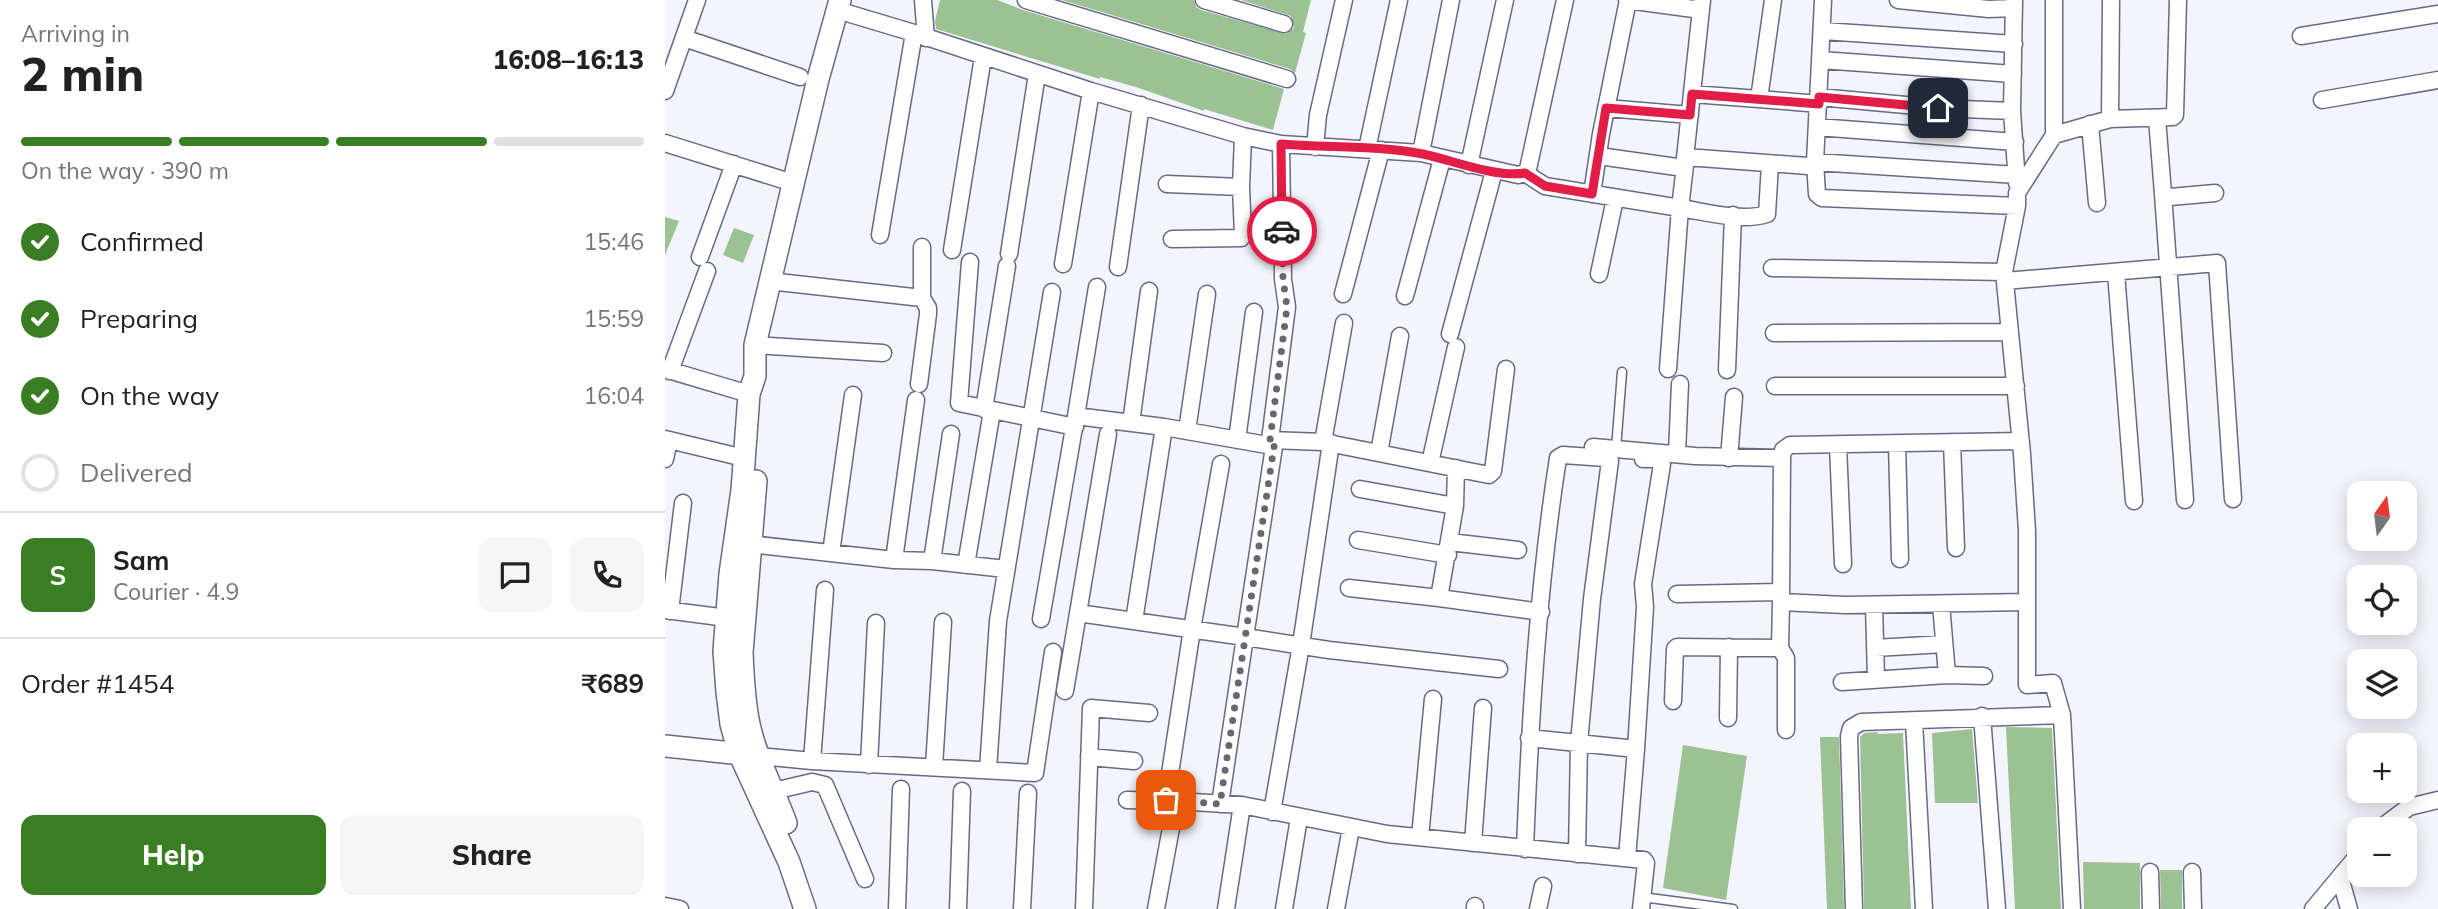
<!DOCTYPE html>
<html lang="en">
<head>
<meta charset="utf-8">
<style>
	body { margin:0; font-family:Mulish,sans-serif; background:#f6f6f6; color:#222; height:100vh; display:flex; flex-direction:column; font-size:26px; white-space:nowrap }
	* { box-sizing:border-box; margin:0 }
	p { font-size:23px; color:#767676 }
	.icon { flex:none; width:38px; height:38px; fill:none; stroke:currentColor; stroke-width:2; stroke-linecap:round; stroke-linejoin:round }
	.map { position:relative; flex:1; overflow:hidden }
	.sheet { display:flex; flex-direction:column; background:#fff; width:665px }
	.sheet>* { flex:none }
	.needle { width:46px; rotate:14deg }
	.tools { position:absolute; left:1682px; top:481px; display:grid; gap:14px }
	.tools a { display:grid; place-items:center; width:70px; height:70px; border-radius:14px; background:#fff; box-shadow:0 4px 18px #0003; font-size:35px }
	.pin { position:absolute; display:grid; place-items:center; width:60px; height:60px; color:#fff; margin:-30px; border-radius:14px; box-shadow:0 4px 10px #0006 }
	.courier { position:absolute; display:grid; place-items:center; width:70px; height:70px; margin:-35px; border:5px solid #e11d48; border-radius:50%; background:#fff; color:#222; box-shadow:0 2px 9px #0007 }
	.head em { font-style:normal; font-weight:800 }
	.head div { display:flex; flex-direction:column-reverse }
	.head { display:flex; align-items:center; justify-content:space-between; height:119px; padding:0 21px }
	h1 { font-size:46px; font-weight:800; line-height:52px }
	.bar { display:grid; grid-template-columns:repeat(4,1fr); gap:10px 7px; align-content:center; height:84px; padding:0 21px }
	.bar i { height:9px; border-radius:5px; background:#e0e0e0 }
	.bar .active { background:#397e22 }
	.bar p { grid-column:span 4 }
	.line { display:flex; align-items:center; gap:18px; padding:0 21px; border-top:2px solid #e0e0e0 }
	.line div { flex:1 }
	.round { display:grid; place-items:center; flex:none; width:74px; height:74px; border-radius:14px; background:#f6f6f6 }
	ol { padding:0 21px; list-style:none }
	li { display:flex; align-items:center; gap:21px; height:77px }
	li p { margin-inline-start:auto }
	li .icon { padding:7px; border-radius:50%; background:#397e22; color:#fff; stroke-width:4 }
	li:last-child { color:#767676 }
	li i { width:38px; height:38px; border:4px solid #e0e0e0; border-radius:50% }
	.primary-button { display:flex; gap:14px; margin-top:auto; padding:14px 21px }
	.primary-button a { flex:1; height:80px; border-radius:14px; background:#397e22; color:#fff; font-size:28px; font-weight:800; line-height:80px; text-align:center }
	.primary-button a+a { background:#f6f6f6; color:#222 }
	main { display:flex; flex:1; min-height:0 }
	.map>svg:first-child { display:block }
</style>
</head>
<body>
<main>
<section class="sheet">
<div class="head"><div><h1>2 min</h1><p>Arriving in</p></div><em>16:08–16:13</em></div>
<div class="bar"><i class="active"></i><i class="active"></i><i class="active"></i><i></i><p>On the way · 390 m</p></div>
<ol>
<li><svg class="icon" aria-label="check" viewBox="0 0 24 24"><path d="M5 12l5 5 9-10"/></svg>Confirmed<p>15:46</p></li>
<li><svg class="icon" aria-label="check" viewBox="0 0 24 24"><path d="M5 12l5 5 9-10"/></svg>Preparing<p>15:59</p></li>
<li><svg class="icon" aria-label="check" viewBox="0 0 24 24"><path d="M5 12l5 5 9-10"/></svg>On the way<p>16:04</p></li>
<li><i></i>Delivered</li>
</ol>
<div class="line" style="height:126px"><b class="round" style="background:#397e22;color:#fff">S</b><div><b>Sam</b><p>Courier · 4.9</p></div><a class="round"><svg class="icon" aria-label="chat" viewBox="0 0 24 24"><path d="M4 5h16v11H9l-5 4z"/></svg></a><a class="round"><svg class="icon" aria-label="phone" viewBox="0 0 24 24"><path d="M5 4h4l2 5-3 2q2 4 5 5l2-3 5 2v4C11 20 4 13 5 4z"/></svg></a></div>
<div class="line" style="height:91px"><div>Order #1454</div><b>₹689</b></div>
<div class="primary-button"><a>Help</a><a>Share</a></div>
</section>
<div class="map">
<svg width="1773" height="909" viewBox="0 0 1773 909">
	<rect width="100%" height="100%" fill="#f4f5fc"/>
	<path fill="#9cc192" d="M275,0H332L358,10L619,89L608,130L539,109V111L471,87L435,77V79L271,29L270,21Z
		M397,0H529L531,7L536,10L621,34L629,28L626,16L576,0H646L638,32L641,33L630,73L625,69Z
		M0,217L14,221L0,255Z
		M69,228L89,235L78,263L58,255Z
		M1341,727L1387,728L1396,909H1350Z
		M1307,729L1313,803H1270L1267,733Z
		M1213,732V734L1238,733L1246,909H1199L1195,737L1199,733Z
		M1155,737H1174L1179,909H1162Z
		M1018,745L1082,756L1061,900L998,888Z
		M1418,862L1475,863V909H1419Z
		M1495,870H1517V909H1496Z"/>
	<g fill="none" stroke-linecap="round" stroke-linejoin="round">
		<g stroke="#686986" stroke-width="11">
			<path id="lane" d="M951,449L957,372
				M977,897L1068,909"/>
		</g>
		<g stroke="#686986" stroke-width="19">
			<path id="street" d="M258,0L261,38
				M361,0L622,79
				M539,0L619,24
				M962,0L1036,10
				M1108,0L1094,99L1154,104
				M1158,0L1150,162L1152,194L1157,198L1352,206
				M1233,0L1324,9L1349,8
				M1349,0L1347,111L1352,183
				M1389,0V135
				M172,10L249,33L426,91L578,136L616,144L756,153L853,175L860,173L863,169L900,0
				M1158,31L1349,44
				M1636,36L1773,14
				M19,38L135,77
				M1156,60L1348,74
				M0,91L32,0
				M1027,94L1094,99
				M1154,97L1273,108L1347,111
				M1657,100L1773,80
				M941,108L1025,115
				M1492,118L1498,194L1505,197L1550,193
				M1445,119L1446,0
				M1425,124L1432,203
				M1152,127L1350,142
				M0,143L128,183
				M616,144L618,279L622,307L605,440L658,442L824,475L828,471L841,369
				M650,147L653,115L679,0
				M702,149L734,0
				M756,153L786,0
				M934,156L1019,168
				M1020,158L1037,0
				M1150,162L1352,175
				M804,165L840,0
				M860,173L880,186L1015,208L1021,157L1143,166
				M502,184L576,187L578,136
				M927,194L936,134L963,0
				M1498,194L1520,500
				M215,235L249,33
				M507,239L576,238L578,235L576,187
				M287,250L318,57
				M344,254L372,74
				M35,257L69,164
				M305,262L294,403L410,427
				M398,264L426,91
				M453,267L476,105
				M1107,268L1339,272
				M1451,273L1469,501
				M934,274L950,199
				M104,281L257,298V247
				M1340,281L1552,263L1568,499
				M678,294L716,150
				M740,296L777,159
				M1109,333L1345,332
				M785,334L829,171
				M90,345L218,353
				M0,369L84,394
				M1003,369L1015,208C1042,212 1076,222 1102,214L1105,164
				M1062,370L1068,215
				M5,371L42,271
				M254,384L263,314V308L257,298
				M1110,386H1351
				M319,409L342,266
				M411,416L432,287
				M466,423L484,291
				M522,431L542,294
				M0,439L79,458
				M572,440L589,312
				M610,440L580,637L664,650L834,669
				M658,442L679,323
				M1287,442L1291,548
				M1232,444L1235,559
				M1173,445L1178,564
				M928,447L1030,456L1117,458L1118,450L1125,445L1356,441
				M714,453L735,336
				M1012,453L1015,384
				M1064,458L1069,397
				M1117,458L1116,602L1180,605L1362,602
				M0,459L4,440
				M765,463L791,347
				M695,489L790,506
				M693,540L783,555
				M785,542L853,550
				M75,543L229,560L267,561L341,569
				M166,553L188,395
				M229,560L251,400
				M267,561L286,434
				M301,565L327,411
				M684,588L774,598L790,506L791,468
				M1012,594L1116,592
				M774,598L876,612
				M1276,604L1282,675
				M1209,605L1211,678
				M0,610L62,618
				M5,611L18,503
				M413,613L580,637L555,804
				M376,619L411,416L499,427
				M469,621L499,427L602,445L605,440
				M1115,648L1121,658V730
				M1210,648L1279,644
				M1177,682L1282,675L1319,676
				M400,691L443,434
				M1008,701L1010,649L1012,647L1115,648L1116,602
				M1317,716L1332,909
				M1063,718L1064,647
				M1249,721L1259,909
				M864,738L971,749L962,858
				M971,749L980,607L978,584L997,464L991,459H978
				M95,756L147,761L370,773L388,652
				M424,757L469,761
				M147,761L160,590
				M204,765L211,623
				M269,767L278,622
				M323,770L333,621L387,292
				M100,793L147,782L160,785L200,879
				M462,800L511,801L491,909
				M501,800L527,629L556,464
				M511,801L577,805L722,834L979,860L981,863L976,909
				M607,812L636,645L666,443
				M1713,830L1744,807L1773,800
				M755,837L768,699
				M808,843L818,708
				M860,849C865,719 873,587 893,458L898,455L941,458L945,461L927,599L914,743L912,854
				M1485,872L1486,909
				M1527,872L1528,909
				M1675,877L1684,909
				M0,906L15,909
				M232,909L236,789
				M293,909L297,791
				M357,909L363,793
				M419,909L426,708L484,713
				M561,909L577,805
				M619,909L634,818
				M671,909L686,828
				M810,909V906
				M873,909L878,886
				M1189,909L1184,736L1186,728L1196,722L1397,715
				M1407,909L1397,715L1388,683L1362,685V531L1357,454L1339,272L1352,206V193L1389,135L1445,119L1508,117L1510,115L1513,0
				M1648,909L1694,854"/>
		</g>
		<g stroke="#686986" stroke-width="24">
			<path id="secondary" d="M91,481L77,653C78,676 79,701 84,724C91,758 109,790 121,823
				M0,746L86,755
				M140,909L124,862L74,753L66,724L62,692L59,651L65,574L77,490L84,394L90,376V345L153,79L175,0"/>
		</g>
		<use href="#lane" stroke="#fff" stroke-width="8"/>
		<use href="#street" stroke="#fff" stroke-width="16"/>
		<use href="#secondary" stroke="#fff" stroke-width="21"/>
	</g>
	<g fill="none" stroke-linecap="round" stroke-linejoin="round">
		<path stroke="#676771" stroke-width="7" stroke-dasharray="0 12.6" d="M501,800L555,804L610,440H605L622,307L618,279L617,231"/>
		<path stroke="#e11d48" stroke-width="9" d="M617,231L616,144C663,148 712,145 758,154C787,160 831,178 860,173L880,186L927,194L941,108L1025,115L1027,94L1154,104V97L1273,108"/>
	</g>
</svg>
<div class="tools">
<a><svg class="needle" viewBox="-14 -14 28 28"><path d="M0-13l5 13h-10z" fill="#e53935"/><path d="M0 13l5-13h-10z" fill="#767676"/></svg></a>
<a><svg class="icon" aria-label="locate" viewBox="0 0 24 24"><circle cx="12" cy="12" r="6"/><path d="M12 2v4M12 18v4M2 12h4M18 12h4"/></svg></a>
<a><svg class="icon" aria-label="layers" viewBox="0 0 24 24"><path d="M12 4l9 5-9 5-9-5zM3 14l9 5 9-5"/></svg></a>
<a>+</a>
<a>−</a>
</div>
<div class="pin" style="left:501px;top:800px;background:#ea580c"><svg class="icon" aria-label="bag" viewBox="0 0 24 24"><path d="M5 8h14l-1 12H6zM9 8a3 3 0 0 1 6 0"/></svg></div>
<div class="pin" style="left:1273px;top:108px;background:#1f2937"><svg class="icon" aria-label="home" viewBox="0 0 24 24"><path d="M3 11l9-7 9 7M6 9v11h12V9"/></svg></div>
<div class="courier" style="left:617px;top:231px"><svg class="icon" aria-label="car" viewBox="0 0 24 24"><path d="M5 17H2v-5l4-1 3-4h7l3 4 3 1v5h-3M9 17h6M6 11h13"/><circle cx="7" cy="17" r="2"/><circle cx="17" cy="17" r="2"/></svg></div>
</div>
</main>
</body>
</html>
